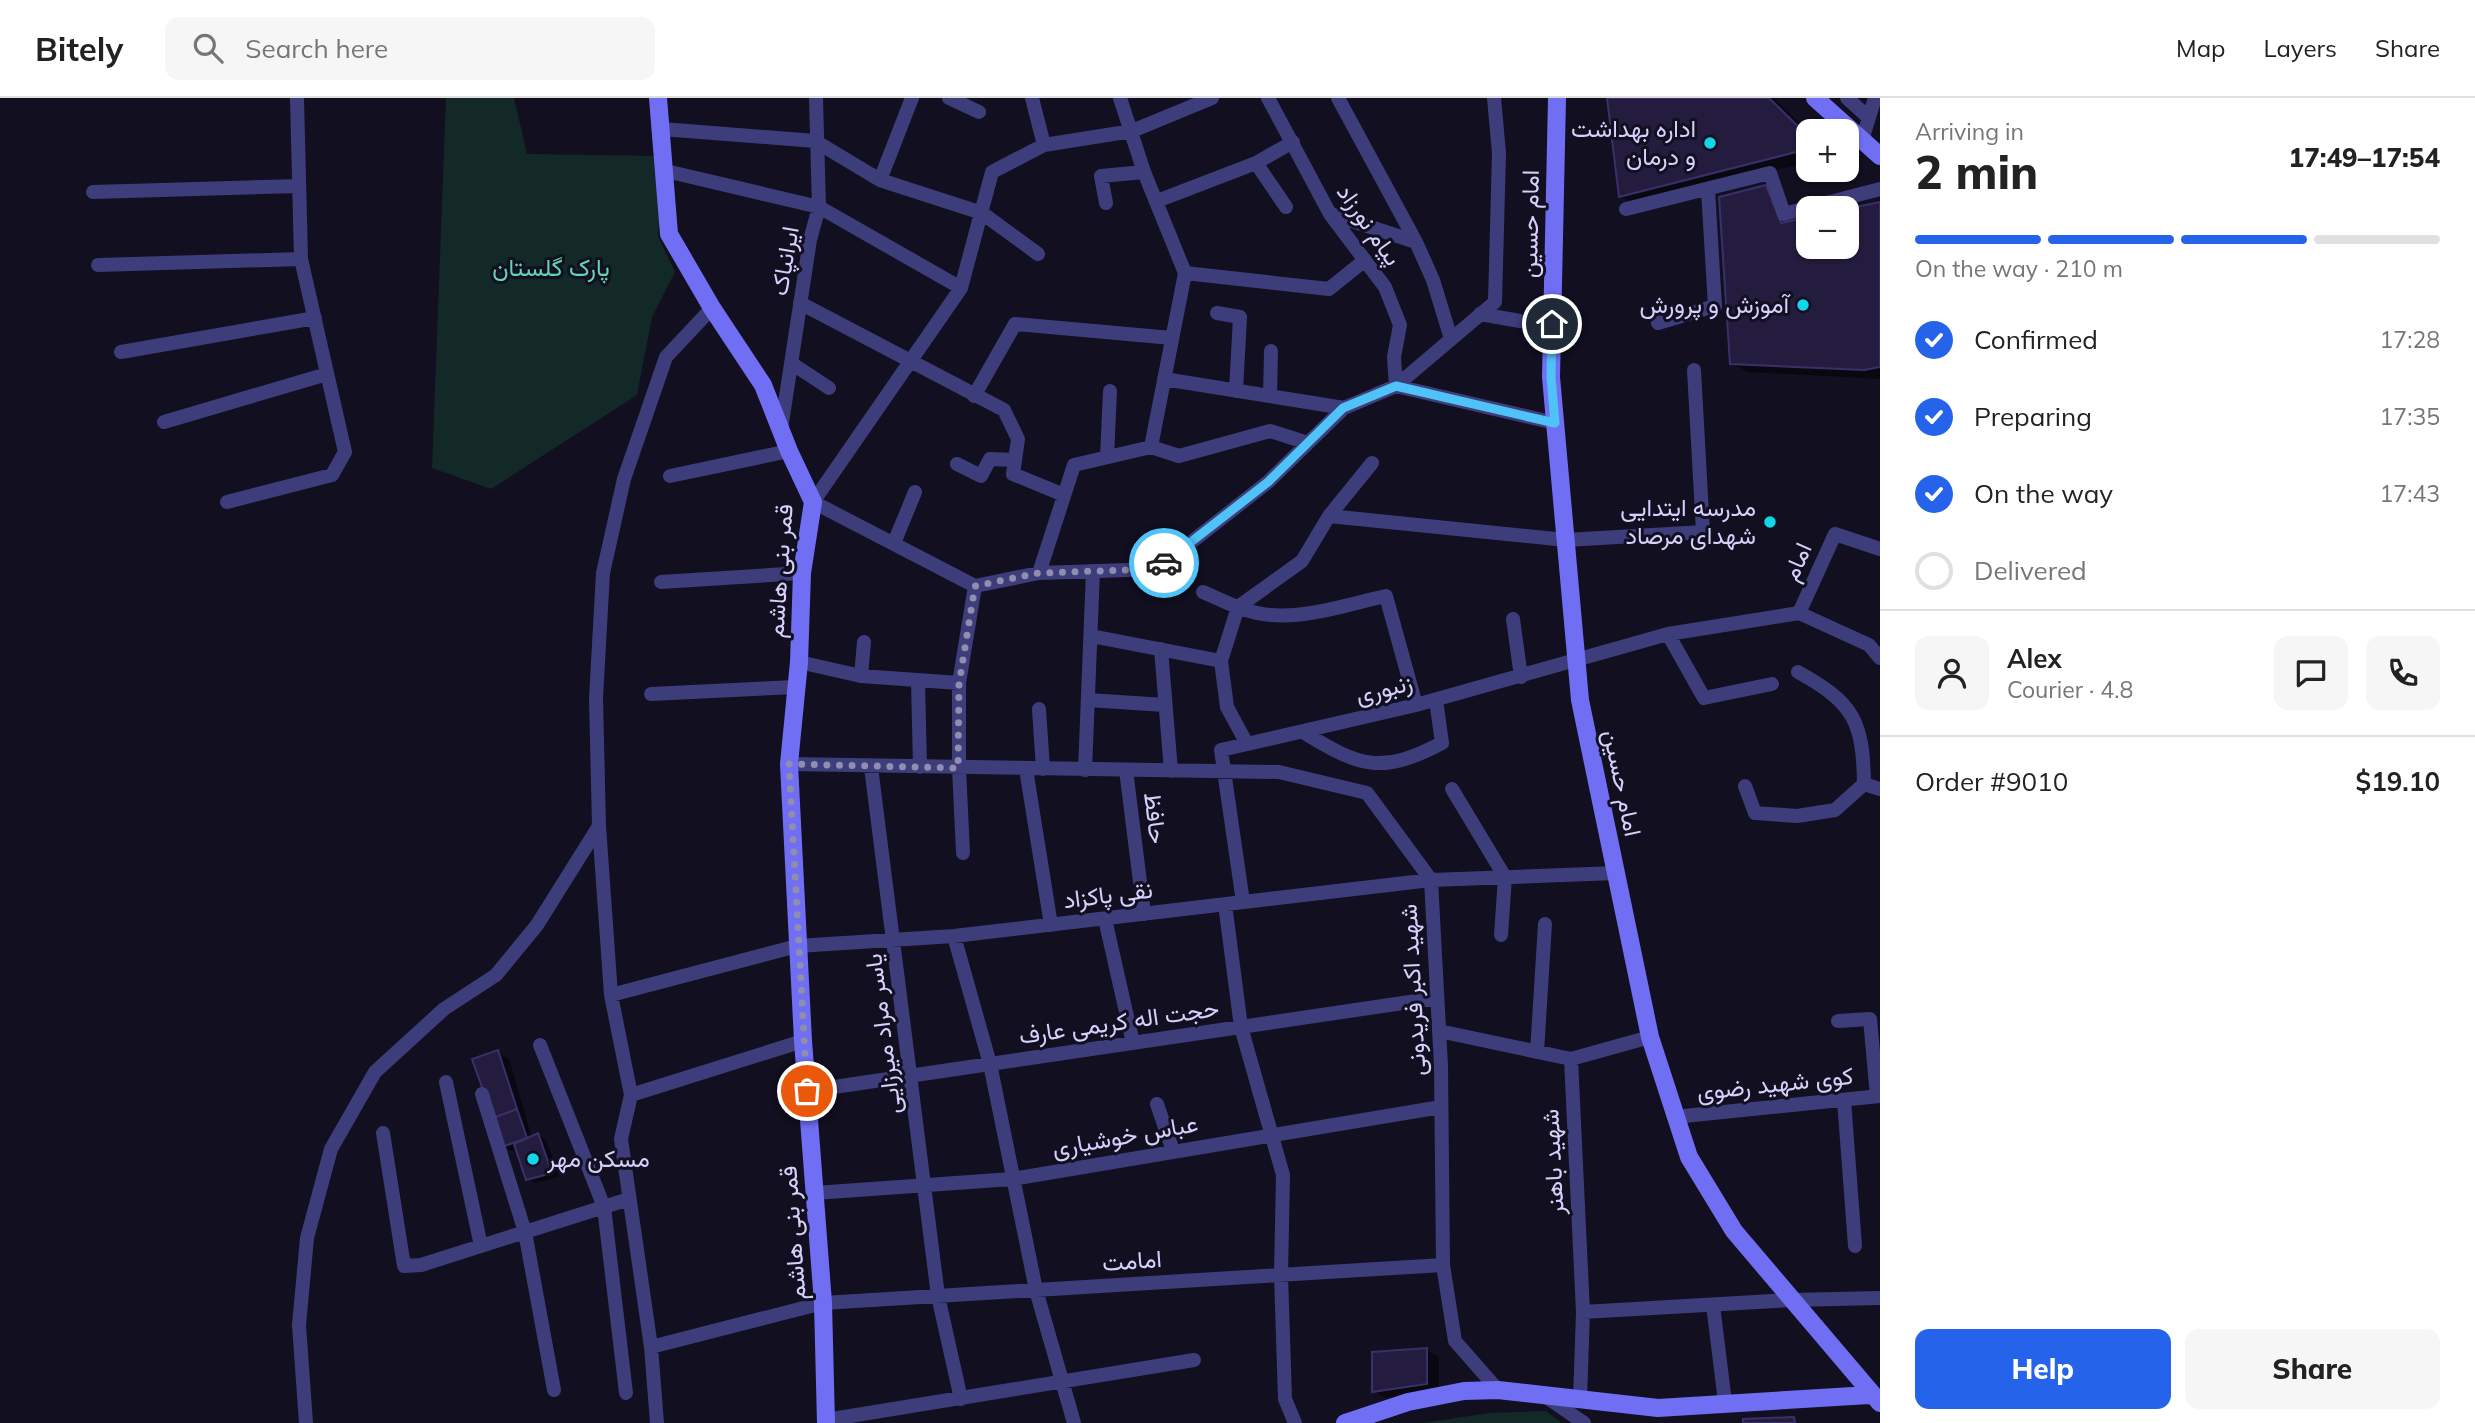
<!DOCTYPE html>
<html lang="en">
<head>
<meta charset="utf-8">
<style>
	body { margin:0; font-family:Mulish,Vazirmatn,sans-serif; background:#f6f6f6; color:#222; height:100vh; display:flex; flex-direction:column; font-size:26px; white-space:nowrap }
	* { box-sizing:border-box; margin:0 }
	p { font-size:23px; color:#767676 }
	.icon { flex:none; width:38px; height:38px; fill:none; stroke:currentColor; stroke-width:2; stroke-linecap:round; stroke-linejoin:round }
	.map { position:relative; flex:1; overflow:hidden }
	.panel { display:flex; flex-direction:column; background:#fff; width:595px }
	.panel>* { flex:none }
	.tools { position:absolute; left:1796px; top:21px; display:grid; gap:14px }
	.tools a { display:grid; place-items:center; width:63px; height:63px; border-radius:14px; background:#fff; box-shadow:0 2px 5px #0004; font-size:35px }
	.pin { position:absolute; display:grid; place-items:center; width:60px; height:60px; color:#fff; margin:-30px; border:4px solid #fff; border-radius:50%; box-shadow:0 2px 7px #0007 }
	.courier { position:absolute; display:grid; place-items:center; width:70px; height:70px; margin:-35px; border:5px solid #4fc3f7; border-radius:50%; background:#fff; color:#222; box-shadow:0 2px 9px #0007 }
	.summary em { font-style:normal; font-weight:800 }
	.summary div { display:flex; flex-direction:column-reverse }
	.summary { display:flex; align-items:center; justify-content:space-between; height:119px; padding:0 35px }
	h1 { font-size:46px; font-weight:800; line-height:52px }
	.bar { display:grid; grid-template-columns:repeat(4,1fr); gap:10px 7px; align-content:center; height:84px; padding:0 35px }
	.bar i { height:9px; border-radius:5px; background:#e0e0e0 }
	.bar .current { background:#2563eb }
	.bar p { grid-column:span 4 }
	.line { display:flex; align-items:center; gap:18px; padding:0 35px; border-top:2px solid #e0e0e0 }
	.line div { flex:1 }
	.round { display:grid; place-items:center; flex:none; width:74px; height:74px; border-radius:14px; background:#f6f6f6 }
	ol { padding:0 35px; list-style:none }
	li { display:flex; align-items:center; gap:21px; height:77px }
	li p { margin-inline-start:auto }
	li .icon { padding:7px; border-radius:50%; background:#2563eb; color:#fff; stroke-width:4 }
	li:last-child { color:#767676 }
	li i { width:38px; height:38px; border:4px solid #e0e0e0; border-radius:50% }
	.button { display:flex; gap:14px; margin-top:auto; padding:14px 35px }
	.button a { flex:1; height:80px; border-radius:14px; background:#2563eb; color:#fff; font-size:28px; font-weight:800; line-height:80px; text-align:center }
	.button a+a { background:#f6f6f6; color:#222 }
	header { display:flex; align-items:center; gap:42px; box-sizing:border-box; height:98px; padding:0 35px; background:#fff; border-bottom:2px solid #e0e0e0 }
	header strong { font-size:33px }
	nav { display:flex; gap:38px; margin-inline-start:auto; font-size:24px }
	.search { width:490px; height:63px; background:#f6f6f6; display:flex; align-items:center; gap:18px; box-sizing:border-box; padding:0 24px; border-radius:14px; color:#767676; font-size:26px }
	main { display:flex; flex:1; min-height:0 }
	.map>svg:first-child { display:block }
</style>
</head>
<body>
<header>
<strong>Bitely</strong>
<div class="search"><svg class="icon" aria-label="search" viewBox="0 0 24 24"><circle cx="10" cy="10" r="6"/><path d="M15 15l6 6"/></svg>Search here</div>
<nav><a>Map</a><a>Layers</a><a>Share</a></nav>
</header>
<main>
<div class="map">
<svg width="1880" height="1325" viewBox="0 0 1880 1325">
	<rect width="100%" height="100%" fill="#110f20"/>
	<path fill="#122928" d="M446,0H514L527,56L664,58L658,138L675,174L652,219L637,297L491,391L432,370Z
		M1546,1313L1562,1325H1422L1489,1315Z"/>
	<path fill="#0007" d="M1609,0H1774L1808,34V64L1637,107L1620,98Z
		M1765,89L1782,98L1808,149H1846L1880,106V281L1748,274L1731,265Z
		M497,954L509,961L532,1040L538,1037L546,1042L559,1079L535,1085L528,1081L517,1050L511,1053L503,1048Z
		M1426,1252L1439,1259V1293L1386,1300L1374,1293Z"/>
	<path fill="#231c3f" stroke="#3a3069" stroke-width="2" d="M1607,0H1769L1808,38V51L1619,99Z
		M1766,87L1781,125L1808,119V149H1846V111L1880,104V269L1864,272L1730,266L1719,99Z
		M498,952L517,1011L493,1020L472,961Z
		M517,1011L527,1040L502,1049L493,1020Z
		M538,1035L552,1075L526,1082L514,1046Z
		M1427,1250V1286L1372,1294V1254Z
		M1794,1319L1795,1325H1743V1321Z"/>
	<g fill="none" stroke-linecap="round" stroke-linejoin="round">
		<path stroke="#3e3d7b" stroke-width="14" d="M949,0L979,14
			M1032,0L1044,47
			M1212,0L1132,33L1044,47L992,74L961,190L813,404L975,488L1039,475L1157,471L1268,384L1344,310L1396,288L1495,204L1499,55L1494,0
			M1268,0L1330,116L1385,189L1400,227L1394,259L1396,288L1555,325
			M1338,0L1416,144L1433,182L1451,241
			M1847,0L1869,20
			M662,31L815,43L880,82L982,115L1038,156
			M1862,42L1875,0
			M1256,65L1286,109
			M666,73L819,109L961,190
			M880,82L912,0
			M93,94L299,88
			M1157,103L1256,65L1293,44
			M1106,105L1101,78L1144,74
			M1626,111L1770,75L1784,116L1880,91
			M1331,116L1416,144
			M98,167L301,161
			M1185,175L1329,191L1365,162
			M800,205L1004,312L1018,341L1013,376L1064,397
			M1217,215L1240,219L1236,293
			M1480,216L1520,223
			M1658,225L1715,208L1708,92
			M121,254L315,220
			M791,265L829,290
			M1164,281L1344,310
			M974,298L1015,226L1172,240
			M1270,298L1271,253
			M164,324L327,276
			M781,331L810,142L819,109L816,0
			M1151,349L1179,358L1270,333L1308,345
			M1107,359L1110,293
			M957,366L981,378L990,361L1015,362
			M670,378L789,353
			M227,404L332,377L345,354L301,161L297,0
			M1329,418L1566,442L1703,434L1694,272
			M894,445L915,394
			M1039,475L1074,367L1151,349L1185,175L1144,74L1120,0
			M661,484L802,475
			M1203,494C1224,503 1248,516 1271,517C1308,520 1349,506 1386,498L1416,607
			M1799,515L1835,436L1880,451
			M1513,521L1521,579
			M1668,536L1704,600L1772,586
			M1091,538L1221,563
			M1161,551L1171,673
			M799,564L861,578L959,585
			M1798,574C1854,605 1863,623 1864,686
			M861,578L864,544
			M918,583L920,669
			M651,596L795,589
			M1088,602L1165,607
			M1039,611L1043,671
			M1303,634C1360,669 1381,677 1442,645L1436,602
			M1247,646L1227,609L1221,563L1238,509L1302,463L1329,418L1372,365
			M789,666L1279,674L1367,695L1431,782L1441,968L1443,1167L1455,1243L1498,1292
			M871,669L938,1198L961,1301
			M1026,671L1051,827
			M1085,672L1093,473
			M1126,672L1144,816
			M1745,688L1755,715L1797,718L1835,712L1864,686L1880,691
			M1452,691L1505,779L1501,837
			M963,755L959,670V585L975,488
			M1243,804L1221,652L1416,607L1668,536L1799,515L1869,547L1880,560
			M1225,806L1241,929L1283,1077L1281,1177L1285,1301L1295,1325
			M1105,821L1133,945
			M954,838L990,966L1036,1192L1074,1325
			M611,897L797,848L954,838L1431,782L1616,775
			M1838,923L1870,921L1877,998
			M1439,933L1571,961L1583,1214L1580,1301
			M540,947L604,1109L626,1295
			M1537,954L1545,826
			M1571,961L1650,939
			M446,984L481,1148
			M807,993L1437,900
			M482,996L525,1134L554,1292
			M631,997L803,943
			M1844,1002L1855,1148
			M1157,1006L1173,1053
			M1674,1019L1880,998
			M383,1035L404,1168L421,1167L629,1101
			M815,1095L1012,1081L1441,1009
			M1713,1207L1725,1304
			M1583,1214L1791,1202L1880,1200
			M651,1249L823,1205L1443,1167
			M1545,1298L1584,1325
			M826,1322L1194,1262
			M306,1325L299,1227L307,1140L331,1051L375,974L444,911L496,877L537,827L599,728
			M657,1325L651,1249L621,1041L631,997L611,897L599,728L596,600L603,475L624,381L666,259L712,210"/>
		<path stroke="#706ff4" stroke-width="18" d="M658,0L669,136L712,210L763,287L789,353L813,404L802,475L799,564L789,666L803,943L823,1205L826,1325
			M1557,0L1551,279L1580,602L1650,939L1689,1059L1734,1133L1880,1305
			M1815,0L1880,58
			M1345,1325L1408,1304L1464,1293L1498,1292L1658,1310L1869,1297"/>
	</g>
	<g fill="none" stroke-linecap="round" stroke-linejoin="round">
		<path stroke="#908dae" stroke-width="7" stroke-dasharray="0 12.6" d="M807,993L789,666L958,670L959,586L975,488L1039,475L1157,471L1164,465"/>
		<path stroke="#4fc3f7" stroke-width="9" d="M1164,465L1268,384L1343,310L1396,288L1555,325L1551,279L1552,226"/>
	</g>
	<g fill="#12d6e7" stroke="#110f20" stroke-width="2.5">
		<circle cx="1710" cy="45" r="7"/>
		<circle cx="1803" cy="207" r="7"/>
		<circle cx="1770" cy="424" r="7"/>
		<circle cx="533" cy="1061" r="7"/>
	</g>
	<g text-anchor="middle" stroke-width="6" stroke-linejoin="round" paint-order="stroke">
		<g font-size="24" fill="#d5d1fb" stroke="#110f20" text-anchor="end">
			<text x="1696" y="39">اداره بهداشت<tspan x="1696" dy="28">و درمان</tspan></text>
			<text x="1789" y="215">آموزش و پرورش</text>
			<text x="1756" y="418">مدرسه ایتدایی<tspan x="1756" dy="28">شهدای مرصاد</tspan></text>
			<text x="547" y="1069" text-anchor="start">مسکن مهر</text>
		</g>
		<g font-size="24" fill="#d5d1fb" stroke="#110f20">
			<text transform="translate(1530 126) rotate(-89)" y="8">امام حسین</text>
			<text transform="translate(1369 127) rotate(55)" y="8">پیام نورزاد</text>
			<text transform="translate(785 163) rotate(-80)" y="8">ایرانپاک</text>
			<text transform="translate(1797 464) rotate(-66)" y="8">امام</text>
			<text transform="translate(780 473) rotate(-86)" y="8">قمر بنی هاشم</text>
			<text transform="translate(1384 591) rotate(-14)" y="8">زنبوری</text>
			<text transform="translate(1622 685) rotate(78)" y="8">امام حسین</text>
			<text transform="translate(1155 720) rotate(83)" y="8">حافظ</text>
			<text transform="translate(1108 797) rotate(-7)" y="8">نقی پاکزاد</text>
			<text transform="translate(1413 892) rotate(-93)" y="8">شهید اکبر فریدونی</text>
			<text transform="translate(1119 924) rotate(-8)" y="8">حجت اله کریمی عارف</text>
			<text transform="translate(883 936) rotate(-97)" y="8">یاسر مراد میرزایی</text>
			<text transform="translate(1775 986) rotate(-6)" y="8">کوی شهید رضوی</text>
			<text transform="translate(1125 1038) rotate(-10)" y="8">عباس خوشیاری</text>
			<text transform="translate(1553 1064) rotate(-93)" y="8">شهید باهنر</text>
			<text transform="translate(793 1135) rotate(-94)" y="8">قمر بنی هاشم</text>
			<text transform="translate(1132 1163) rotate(-4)" y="8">امامت</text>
		</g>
		<g font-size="24" fill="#63d5b7" stroke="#110f20">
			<text x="551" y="178">پارک گلستان</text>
		</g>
	</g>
</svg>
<div class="tools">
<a>+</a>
<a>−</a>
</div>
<div class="pin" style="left:807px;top:993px;background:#ea580c"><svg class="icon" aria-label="bag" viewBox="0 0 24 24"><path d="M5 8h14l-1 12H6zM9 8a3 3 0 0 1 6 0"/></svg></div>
<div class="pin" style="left:1552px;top:226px;background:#1f2937"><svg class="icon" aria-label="home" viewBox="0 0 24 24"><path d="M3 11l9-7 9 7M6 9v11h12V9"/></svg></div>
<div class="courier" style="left:1164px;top:465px"><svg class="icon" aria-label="car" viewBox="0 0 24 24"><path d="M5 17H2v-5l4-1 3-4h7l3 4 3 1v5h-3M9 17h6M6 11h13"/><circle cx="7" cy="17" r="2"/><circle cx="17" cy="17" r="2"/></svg></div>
</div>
<section class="panel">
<div class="summary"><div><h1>2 min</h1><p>Arriving in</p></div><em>17:49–17:54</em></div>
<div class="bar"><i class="current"></i><i class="current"></i><i class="current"></i><i></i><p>On the way · 210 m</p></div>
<ol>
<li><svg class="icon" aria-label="check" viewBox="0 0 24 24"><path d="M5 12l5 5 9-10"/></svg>Confirmed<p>17:28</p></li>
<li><svg class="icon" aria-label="check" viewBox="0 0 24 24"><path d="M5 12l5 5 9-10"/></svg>Preparing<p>17:35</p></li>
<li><svg class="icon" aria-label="check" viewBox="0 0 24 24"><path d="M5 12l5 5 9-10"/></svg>On the way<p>17:43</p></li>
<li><i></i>Delivered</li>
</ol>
<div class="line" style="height:126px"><a class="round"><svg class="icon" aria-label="person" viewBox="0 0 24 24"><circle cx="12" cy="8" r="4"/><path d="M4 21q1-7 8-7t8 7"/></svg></a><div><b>Alex</b><p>Courier · 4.8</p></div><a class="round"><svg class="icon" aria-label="chat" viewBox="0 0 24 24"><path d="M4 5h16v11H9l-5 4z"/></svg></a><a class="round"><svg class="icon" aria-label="phone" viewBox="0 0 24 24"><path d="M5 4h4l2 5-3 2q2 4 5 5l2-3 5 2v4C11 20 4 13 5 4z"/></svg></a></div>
<div class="line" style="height:91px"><div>Order #9010</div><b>$19.10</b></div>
<div class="button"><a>Help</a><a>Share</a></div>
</section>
</main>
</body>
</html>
